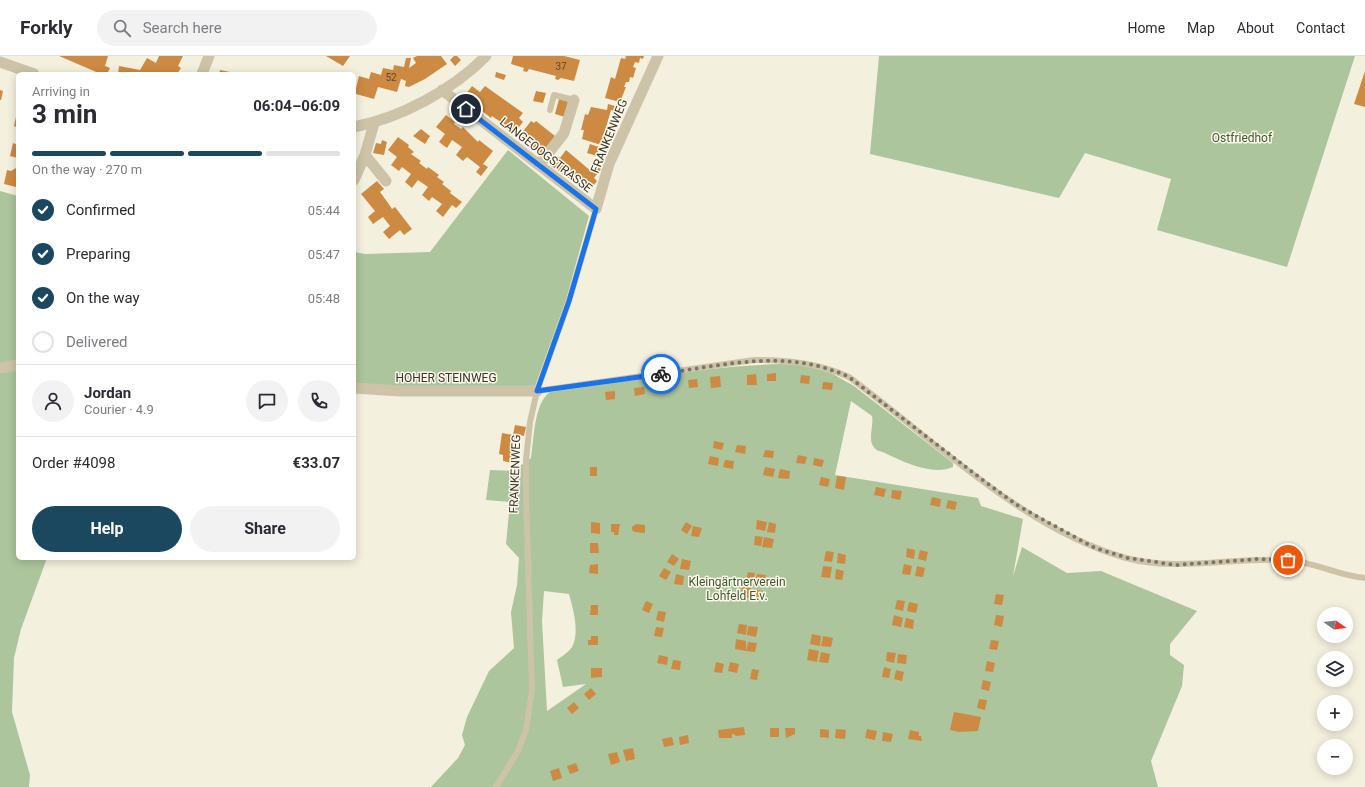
<!DOCTYPE html>
<html lang="en">
<head>
<meta charset="utf-8">
<style>
	body { margin:0; font-family:Roboto,sans-serif; background:#f2f2f3; color:#2b2b33; height:100vh; display:flex; flex-direction:column; font-size:15px; white-space:nowrap }
	* { box-sizing:border-box; margin:0 }
	p { font-size:13px; color:#7c7c81 }
	.icon { flex:none; width:22px; height:22px; fill:none; stroke:currentColor; stroke-width:2; stroke-linecap:round; stroke-linejoin:round }
	.map { position:relative; flex:1; overflow:hidden }
	.drawer { position:absolute; left:16px; top:16px; width:340px; height:488px; display:flex; flex-direction:column; background:#fff; border-radius:6px; box-shadow:0 2px 10px #0003 }
	.drawer>* { flex:none }
	.needle { width:26px; rotate:104deg }
	.buttons { position:absolute; left:1317px; top:551px; display:grid; gap:8px }
	.buttons a { display:grid; place-items:center; width:36px; height:36px; border-radius:50%; background:#fff; box-shadow:0 2px 10px #0003; font-size:20px }
	.pin { position:absolute; display:grid; place-items:center; width:34px; height:34px; color:#fff; margin:-17px; border:2px solid #fff; border-radius:50%; box-shadow:0 1px 4px #0007 }
	.courier { position:absolute; display:grid; place-items:center; width:40px; height:40px; margin:-20px; border:3px solid #1a73e8; border-radius:50%; background:#fff; color:#222; box-shadow:0 1px 5px #0007 }
	.headline em { font-style:normal; font-weight:700 }
	.headline div { display:flex; flex-direction:column-reverse }
	.headline { display:flex; align-items:center; justify-content:space-between; height:68px; padding:0 16px }
	h1 { font-size:26px; font-weight:700; line-height:30px }
	.bar { display:grid; grid-template-columns:repeat(4,1fr); gap:6px 4px; align-content:center; height:48px; padding:0 16px }
	.bar i { height:5px; border-radius:3px; background:#e1e1e2 }
	.bar .current { background:#1b485f }
	.bar p { grid-column:span 4 }
	.line { display:flex; align-items:center; gap:10px; padding:0 16px; border-top:1px solid #e1e1e2 }
	.line div { flex:1 }
	.round { display:grid; place-items:center; flex:none; width:42px; height:42px; border-radius:21px; background:#f2f2f3 }
	ol { padding:0 16px; list-style:none }
	li { display:flex; align-items:center; gap:12px; height:44px }
	li p { margin-inline-start:auto }
	li .icon { padding:4px; border-radius:50%; background:#1b485f; color:#fff; stroke-width:4 }
	li:last-child { color:#7c7c81 }
	li i { width:22px; height:22px; border:2px solid #e1e1e2; border-radius:50% }
	.action { display:flex; gap:8px; margin-top:auto; padding:8px 16px }
	.action a { flex:1; height:46px; border-radius:24px; background:#1b485f; color:#fff; font-size:16px; font-weight:700; line-height:46px; text-align:center }
	.action a+a { background:#f2f2f3; color:#2b2b33 }
	header { display:flex; align-items:center; gap:24px; box-sizing:border-box; height:56px; padding:0 20px; background:#fff; border-bottom:1px solid #e1e1e2 }
	header strong { font-size:19px }
	nav { display:flex; gap:22px; margin-inline-start:auto; font-size:14px }
	.search { width:280px; height:36px; background:#f2f2f3; display:flex; align-items:center; gap:10px; box-sizing:border-box; padding:0 14px; border-radius:22px; color:#7c7c81; font-size:15px }
	.map>svg:first-child { display:block }
</style>
</head>
<body>
<header>
<strong>Forkly</strong>
<div class="search"><svg class="icon" aria-label="search" viewBox="0 0 24 24"><circle cx="10" cy="10" r="6"/><path d="M15 15l6 6"/></svg>Search here</div>
<nav><a>Home</a><a>Map</a><a>About</a><a>Contact</a></nav>
</header>
<div class="map">
<svg width="1365" height="731" viewBox="0 0 1365 731">
	<rect width="100%" height="100%" fill="#f4f0de"/>
	<path fill="#acc59c" fill-rule="evenodd" d="M879,0H1355L1287,211L1157,174L1171,123L1085,97L1059,142L870,98Z
		M508,94L589,160L566,244L533,336L354,335V196L365,198L430,196Z
		M0,135L18,140V502H47L21,573L14,602L12,656L30,719L29,731H0Z
		M781,308L802,309L831,317L854,330L953,407V411C933,420 903,406 885,397C880,395 876,395 873,390C868,381 874,369 872,360L851,345L835,419L978,442L981,450L1023,463L1013,520L1022,491L1067,517L1101,515L1197,555L1170,588V599L1184,609L1182,630L1151,705L1158,731H431L458,702L465,689L462,679L467,661L489,615L514,592L511,556L517,529L519,502L506,488L510,446L486,444L490,414L513,415L531,402C534,383 534,347 550,336C627,325 703,310 781,308ZM544,535L569,538C573,553 580,576 572,591C569,596 562,600 557,604L563,631L586,628L547,655L542,565Z"/>
	<path fill="#cd8a42" d="M59,0H108L105,10L110,12L107,18H101Z
		M159,0H183L178,10L181,12L177,18H118L119,10L140,14L147,2L156,7Z
		M326,0H350L343,10Z
		M417,0H441L447,8L425,23L409,31L405,30L406,25L401,23L397,36L378,31L374,43L356,38L354,43V32H356L359,20L369,23L371,16L381,19L383,12L393,14L394,9L404,11L406,2H411L409,12L416,7L413,2Z
		M454,0H457L461,4L455,10L450,4Z
		M513,0H564L580,4L574,25L561,22L558,24L555,23L556,20L529,13L527,16L523,15L524,12L511,8Z
		M626,0H644L643,3L640,2L639,7L635,6L633,11L636,12L633,22L630,21L629,26H626L624,31H626L620,46L605,42L611,21L615,23L621,2L625,3Z
		M220,14L230,16L229,18H219Z
		M1365,15V51L1354,48Z
		M496,16L506,19L504,24L495,21Z
		M472,30L480,36L485,30L523,57L519,62L523,66L515,76L492,60L491,62L472,47L474,44L466,38Z
		M0,34L3,35L1,44H0Z
		M536,35L546,37L543,47L533,45Z
		M559,43L569,46L565,61L555,58Z
		M608,48L618,51L617,56L611,54L601,89L582,83L584,74H581L585,58L588,59L591,51L607,54Z
		M446,59L455,66L454,68L461,73L463,71L478,86L479,84L493,95L483,108L488,111L481,120L476,116L480,111L467,101L463,105L456,99L462,91L452,84L447,92L439,86L445,78L436,71Z
		M16,61H18V72L14,70Z
		M531,65L534,67L536,65L555,80L541,99L518,82Z
		M421,73L430,80L425,88L413,80Z
		M398,81L409,89L408,91L414,96L411,98L421,105L419,107L427,113L428,111L439,119L437,121L444,126L442,128L451,135L450,137L462,146L456,152L452,149L443,161L436,155L442,148L432,141L429,145L422,139L428,131L418,124L412,132L405,126L411,118L402,111L399,115L391,109L397,101L388,94Z
		M382,84L387,86L384,99L373,97L376,87L381,88Z
		M13,87L18,89V102L10,100Z
		M590,88L599,91L597,100L587,97Z
		M566,94L592,116L597,110L601,113L594,122L597,125L591,133L583,127L581,130L550,109L557,100L560,102Z
		M16,112L18,115V130L16,131L4,128L7,114L11,115Z
		M377,125L384,133L380,136L388,147L392,153L395,151L412,173L404,179L400,174L389,183L383,176L390,170L383,161L373,168L368,161L375,155L361,138Z
		M776,317V325H767V318Z
		M756,318L757,329H747V319Z
		M801,319L810,320L809,328L800,327Z
		M720,320L721,331L711,332L710,321Z
		M697,323L698,331L689,332L688,324Z
		M823,326L833,327L832,334L822,333Z
		M666,327L668,335L658,337L657,329Z
		M644,331L645,338L635,340L634,332Z
		M615,335V343L606,344L605,336Z
		M515,369L526,371L524,380L519,379L513,407L503,405V399L499,398L502,377L513,379Z
		M714,385L724,387L722,394L713,392Z
		M737,389L746,390L745,398L735,396Z
		M765,394L774,395L773,402L763,401Z
		M798,399L807,401L805,408L796,407Z
		M710,400L719,402L718,410L708,408Z
		M814,402L824,404L822,411L813,409Z
		M725,404L734,405L733,413L723,411Z
		M590,411H597V420H590Z
		M765,411L775,413L773,421L763,419Z
		M780,413L790,415L789,423L778,422Z
		M837,420L846,421L844,434L835,432Z
		M821,421L830,423L828,431L819,429Z
		M876,431L886,433L884,441L874,439Z
		M892,434L902,435L900,444L891,442Z
		M932,441L941,443L940,451L930,449Z
		M948,444L957,446L955,454L946,452Z
		M757,464L767,466L765,475L756,473Z
		M591,466L600,467V478L591,477Z
		M686,466L692,470L687,478L681,474Z
		M769,466L776,468L775,477L767,476Z
		M611,468H620L618,479H614V476H611Z
		M636,468L645,469V477L635,476L632,474V471Z
		M693,470L702,472L699,481L691,480Z
		M755,480L763,481L761,490L754,489Z
		M764,481L774,483L772,492L762,491Z
		M590,487H598L599,497H590Z
		M907,492L915,494L914,503L906,501Z
		M920,494L928,496L926,505L918,503Z
		M826,495L834,496L832,506L824,505Z
		M838,497L846,499L845,508L837,507Z
		M672,498L679,503L674,510L667,506Z
		M682,503L691,505L689,514L680,513Z
		M598,508V518L589,517L590,509Z
		M904,508L912,510L910,519L902,518Z
		M823,510L832,511L830,522L821,521Z
		M917,510L925,512L923,521L915,520Z
		M664,512L671,516L666,524L659,520Z
		M836,513L844,515L842,524L835,523Z
		M748,516L755,517L753,527L746,525Z
		M676,518L684,520L683,529L674,528Z
		M757,518L766,519L764,529L755,527Z
		M742,531L751,532L749,542L740,540Z
		M753,533L763,535L762,544L752,542Z
		M996,538L1004,539L1002,549L994,548Z
		M897,544L905,545L903,555L895,553Z
		M646,545L653,548L649,557L642,554Z
		M909,546L918,548L916,557L907,555Z
		M591,549H598V559H590Z
		M658,555L666,556L664,566L656,564Z
		M894,559L903,562L901,571L892,569Z
		M996,559L1004,560L1002,571L994,569Z
		M906,562L914,564L913,573L904,571Z
		M739,568L747,569L746,579L737,577Z
		M748,570L758,571L756,581L747,579Z
		M656,571L664,572L662,581L654,580Z
		M812,578L821,580L820,590L810,588Z
		M591,580H598V589H588V584H591Z
		M823,580L833,582L831,591L821,590Z
		M736,583L746,585V595L735,593Z
		M991,584L999,585L997,594L989,593Z
		M748,586L757,587L755,596L746,595Z
		M809,593L819,595L817,606L807,604Z
		M821,596L830,598L828,607L819,606Z
		M887,596L896,597L894,607L886,605Z
		M898,598L907,599L906,608L897,607Z
		M659,599L668,601L667,609L657,607Z
		M673,604L681,605L680,614L671,613Z
		M987,605L995,607L993,616L985,615Z
		M716,606L724,608L722,617L714,616Z
		M730,606L739,608L737,617L728,615Z
		M884,611L891,613L889,622L882,621Z
		M591,612H602V621L591,622Z
		M752,613L759,614L757,624L750,623Z
		M896,614L904,616L902,625L894,623Z
		M983,624L991,626L989,635L981,633Z
		M591,632L596,638L589,644L584,638Z
		M979,643L987,644L985,654L977,652Z
		M574,646L579,652L572,658L567,652Z
		M954,656L981,661L978,675L959,676L950,674Z
		M744,671L745,679L736,680L734,678H732V682H719L718,674Z
		M770,672H779V681H770Z
		M785,672H795V678L786,682Z
		M820,673L829,674V682L820,681Z
		M836,673L846,674L845,683L835,682Z
		M867,673L877,675L875,684L865,682Z
		M910,674L919,676V680H921L922,685L908,683Z
		M883,676L893,678L891,686L882,685Z
		M688,679L689,687L680,689L679,681Z
		M672,681L674,689L664,691L662,683Z
		M633,692L635,703L626,705L623,694Z
		M617,696L620,706L611,709L608,698Z
		M576,707L579,715L570,718L567,710Z
		M559,712L562,722L553,725L550,715Z"/>
	<g fill="none" stroke-linecap="round" stroke-linejoin="round">
		<path stroke="#cdc3a8" stroke-width="6" d="M550,54L554,39L574,44
			M537,335L754,304C788,304 818,307 849,321C933,383 1023,473 1126,502C1179,516 1232,501 1285,504C1313,505 1338,520 1365,522
			M496,731L518,695L526,674L532,634L526,439V404L530,366L537,335L569,245L596,153"/>
		<path stroke="#cdc3a8" stroke-width="11" d="M0,6L34,18
			M202,18L209,0
			M442,34L596,153L609,108L658,0
			M354,71C400,62 453,34 486,0
			M365,99L386,125
			M539,109L564,77L574,44
			M354,124L365,99L374,67
			M0,312L18,309
			M354,332L400,335H537"/>
	</g>
	<g fill="none" stroke-linecap="round" stroke-linejoin="round">
		<path stroke="#7b7568" stroke-width="4" stroke-dasharray="0 7.2" d="M661,318C725,309 787,292 849,321L988,428L1020,451L1095,492L1128,502L1176,509L1258,503L1288,504"/>
		<path stroke="#1a73e8" stroke-width="5" d="M466,53L596,153L569,245L537,335L661,318"/>
	</g>
	<g text-anchor="middle" stroke-width="3" stroke-linejoin="round" paint-order="stroke">
		<g font-size="10" fill="#5f492f">
			<text x="561" y="14">37</text>
			<text x="391" y="25">52</text>
		</g>
		<g font-size="12" fill="#3a3329" stroke="#fbf8eb">
			<text transform="translate(609 80) rotate(-68)" y="4">FRANKENWEG</text>
			<text transform="translate(546 99) rotate(38)" y="4">LANGEOOGSTRASSE</text>
			<text x="446" y="326">HOHER STEINWEG</text>
			<text transform="translate(515 418) rotate(-88)" y="4">FRANKENWEG</text>
		</g>
		<g font-size="12" fill="#3c5a2b" stroke="#fbf8eb">
			<text x="1242" y="86">Ostfriedhof</text>
			<text x="737" y="530">Kleingärtnerverein<tspan x="737" dy="14">Lohfeld E.v.</tspan></text>
		</g>
	</g>
</svg>
<div class="buttons">
<a><svg class="needle" viewBox="-14 -14 28 28"><path d="M0-13l5 13h-10z" fill="#e53935"/><path d="M0 13l5-13h-10z" fill="#7c7c81"/></svg></a>
<a><svg class="icon" aria-label="layers" viewBox="0 0 24 24"><path d="M12 4l9 5-9 5-9-5zM3 14l9 5 9-5"/></svg></a>
<a>+</a>
<a>−</a>
</div>
<div class="pin" style="left:1288px;top:504px;background:#ea580c"><svg class="icon" aria-label="bag" viewBox="0 0 24 24"><path d="M5 8h14l-1 12H6zM9 8a3 3 0 0 1 6 0"/></svg></div>
<div class="pin" style="left:466px;top:53px;background:#1f2937"><svg class="icon" aria-label="home" viewBox="0 0 24 24"><path d="M3 11l9-7 9 7M6 9v11h12V9"/></svg></div>
<div class="courier" style="left:661px;top:318px"><svg class="icon" aria-label="bike" viewBox="0 0 24 24"><circle cx="6" cy="16" r="4"/><circle cx="18" cy="16" r="4"/><path d="M6 16l4-8h5l3 8M10 8l3 8H6M13 5h3"/></svg></div>
<section class="drawer">
<div class="headline"><div><h1>3 min</h1><p>Arriving in</p></div><em>06:04–06:09</em></div>
<div class="bar"><i class="current"></i><i class="current"></i><i class="current"></i><i></i><p>On the way · 270 m</p></div>
<ol>
<li><svg class="icon" aria-label="check" viewBox="0 0 24 24"><path d="M5 12l5 5 9-10"/></svg>Confirmed<p>05:44</p></li>
<li><svg class="icon" aria-label="check" viewBox="0 0 24 24"><path d="M5 12l5 5 9-10"/></svg>Preparing<p>05:47</p></li>
<li><svg class="icon" aria-label="check" viewBox="0 0 24 24"><path d="M5 12l5 5 9-10"/></svg>On the way<p>05:48</p></li>
<li><i></i>Delivered</li>
</ol>
<div class="line" style="height:72px"><a class="round"><svg class="icon" aria-label="person" viewBox="0 0 24 24"><circle cx="12" cy="8" r="4"/><path d="M4 21q1-7 8-7t8 7"/></svg></a><div><b>Jordan</b><p>Courier · 4.9</p></div><a class="round"><svg class="icon" aria-label="chat" viewBox="0 0 24 24"><path d="M4 5h16v11H9l-5 4z"/></svg></a><a class="round"><svg class="icon" aria-label="phone" viewBox="0 0 24 24"><path d="M5 4h4l2 5-3 2q2 4 5 5l2-3 5 2v4C11 20 4 13 5 4z"/></svg></a></div>
<div class="line" style="height:52px"><div>Order #4098</div><b>€33.07</b></div>
<div class="action"><a>Help</a><a>Share</a></div>
</section>
</div>
</body>
</html>
